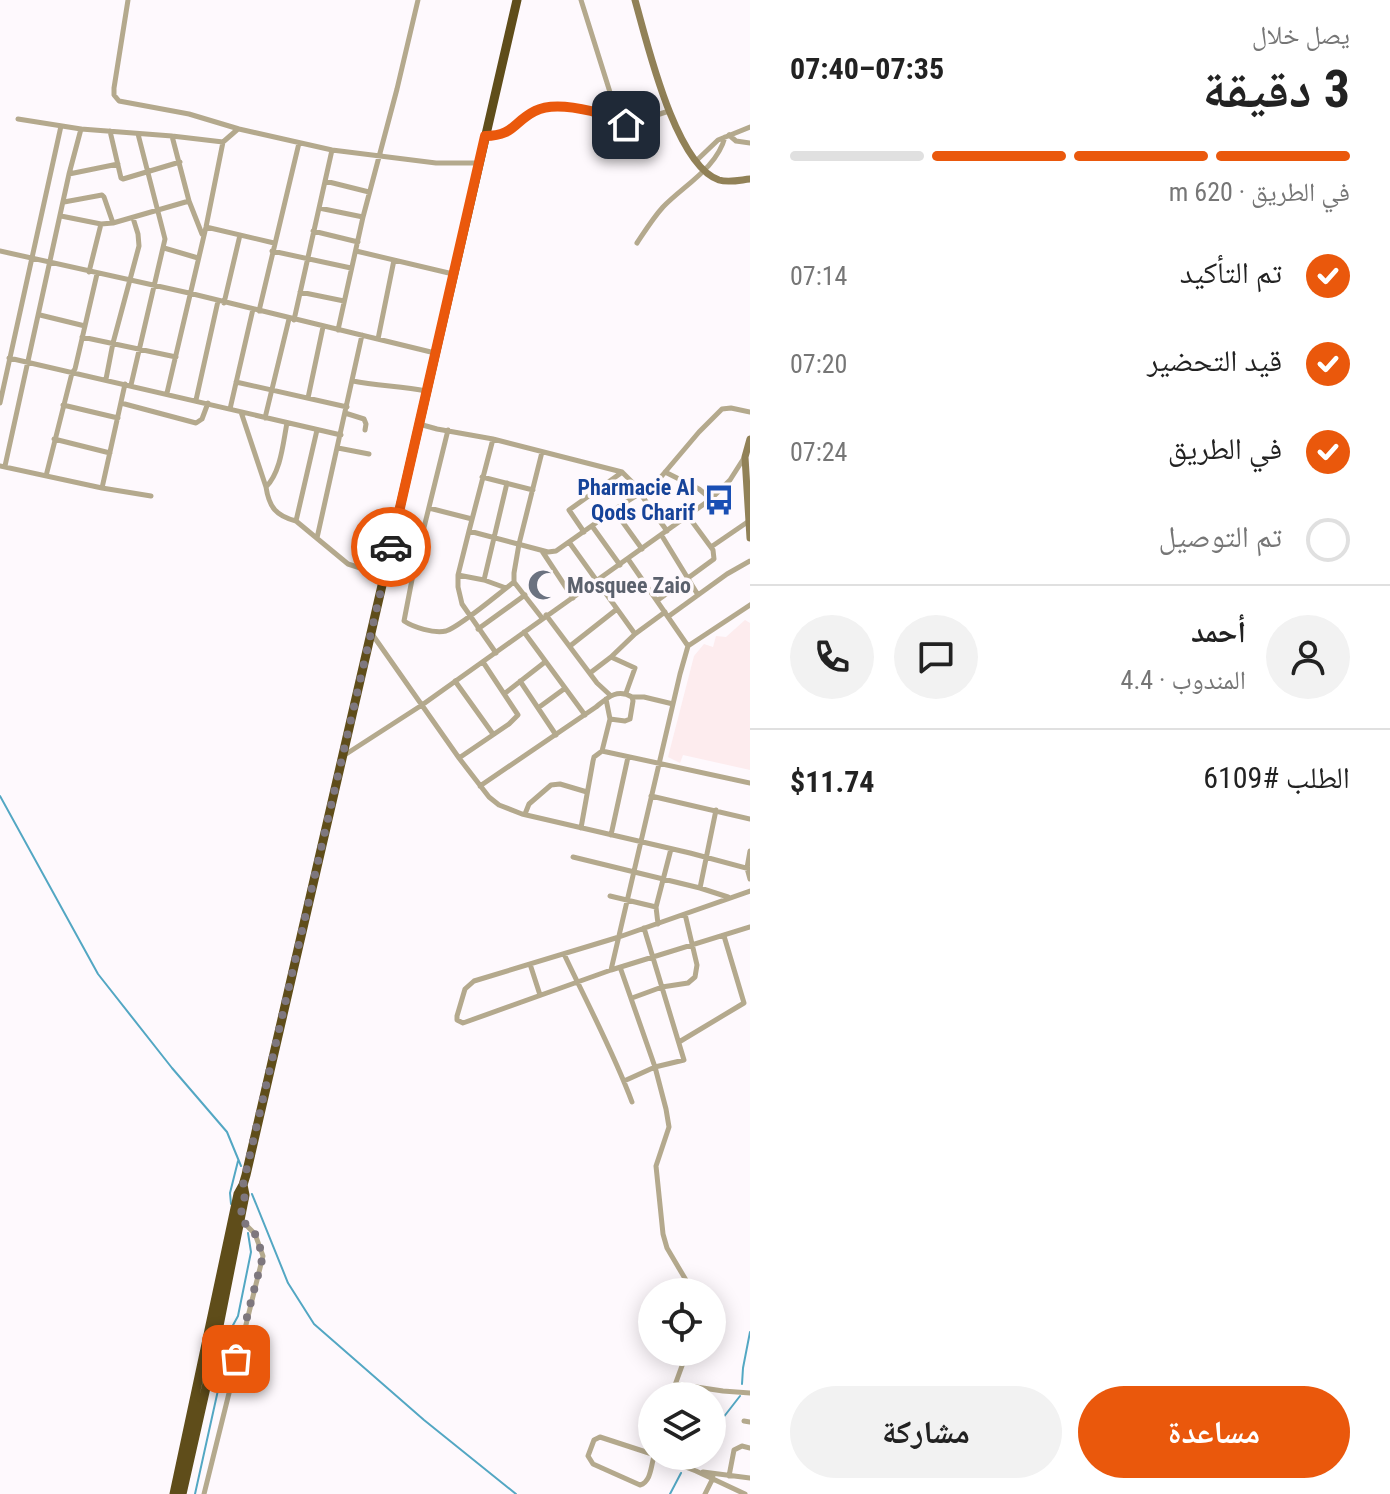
<!DOCTYPE html>
<html lang="ar">
<head>
<meta charset="utf-8">
<style>
	body { margin:0; font-family:"Roboto Condensed","Noto Naskh Arabic",sans-serif; background:#f2f2f2; color:#222; direction:rtl; height:100vh; display:flex; flex-direction:column; font-size:30px; white-space:nowrap }
	* { box-sizing:border-box; margin:0 }
	p { font-size:26px; color:#767676 }
	.icon { flex:none; width:44px; height:44px; fill:none; stroke:currentColor; stroke-width:2; stroke-linecap:round; stroke-linejoin:round }
	.map { position:relative; flex:1; overflow:hidden; direction:ltr }
	.drawer { display:flex; flex-direction:column; background:#fff; width:640px }
	.drawer>* { flex:none }
	.tools { position:absolute; left:638px; top:1278px; display:grid; gap:16px }
	.tools a { display:grid; place-items:center; width:88px; height:88px; border-radius:50%; background:#fff; box-shadow:0 4px 20px #0003; font-size:40px }
	.pin { position:absolute; display:grid; place-items:center; width:68px; height:68px; color:#fff; margin:-34px; border-radius:16px; box-shadow:0 4px 12px #0006 }
	.courier { position:absolute; display:grid; place-items:center; width:80px; height:80px; margin:-40px; border:6px solid #ea580c; border-radius:50%; background:#fff; color:#222; box-shadow:0 2px 10px #0007 }
	.head em { font-style:normal; font-weight:700 }
	.head div { display:flex; flex-direction:column-reverse }
	.head { display:flex; align-items:center; justify-content:space-between; height:136px; padding:0 40px }
	h1 { font-size:52px; font-weight:700; line-height:60px }
	.bar { display:grid; grid-template-columns:repeat(4,1fr); gap:12px 8px; align-content:center; height:96px; padding:0 40px }
	.bar i { height:10px; border-radius:6px; background:#e0e0e0 }
	.bar .on { background:#ea580c }
	.bar p { grid-column:span 4 }
	.line { display:flex; align-items:center; gap:20px; padding:0 40px; border-top:2px solid #e0e0e0 }
	.line div { flex:1 }
	.round { display:grid; place-items:center; flex:none; width:84px; height:84px; border-radius:42px; background:#f2f2f2 }
	ol { padding:0 40px; list-style:none }
	li { display:flex; align-items:center; gap:24px; height:88px }
	li p { margin-inline-start:auto }
	li .icon { padding:8px; border-radius:50%; background:#ea580c; color:#fff; stroke-width:4 }
	li:last-child { color:#767676 }
	li i { width:44px; height:44px; border:4px solid #e0e0e0; border-radius:50% }
	.button { display:flex; gap:16px; margin-top:auto; padding:16px 40px }
	.button a { flex:1; height:92px; border-radius:48px; background:#ea580c; color:#fff; font-size:32px; font-weight:700; line-height:92px; text-align:center }
	.button a+a { background:#f2f2f2; color:#222 }
	main { display:flex; flex:1; min-height:0 }
	.map>svg:first-child { display:block }
</style>
</head>
<body>
<main>
<section class="drawer">
<div class="head"><div><h1>3 دقيقة</h1><p>يصل خلال</p></div><em>07:35–07:40</em></div>
<div class="bar"><i class="on"></i><i class="on"></i><i class="on"></i><i></i><p>في الطريق · 620 m</p></div>
<ol>
<li><svg class="icon" aria-label="check" viewBox="0 0 24 24"><path d="M5 12l5 5 9-10"/></svg>تم التأكيد<p>07:14</p></li>
<li><svg class="icon" aria-label="check" viewBox="0 0 24 24"><path d="M5 12l5 5 9-10"/></svg>قيد التحضير<p>07:20</p></li>
<li><svg class="icon" aria-label="check" viewBox="0 0 24 24"><path d="M5 12l5 5 9-10"/></svg>في الطريق<p>07:24</p></li>
<li><i></i>تم التوصيل</li>
</ol>
<div class="line" style="height:144px"><a class="round"><svg class="icon" aria-label="person" viewBox="0 0 24 24"><circle cx="12" cy="8" r="4"/><path d="M4 21q1-7 8-7t8 7"/></svg></a><div><b>أحمد</b><p>المندوب · 4.4</p></div><a class="round"><svg class="icon" aria-label="chat" viewBox="0 0 24 24"><path d="M4 5h16v11H9l-5 4z"/></svg></a><a class="round"><svg class="icon" aria-label="phone" viewBox="0 0 24 24"><path d="M5 4h4l2 5-3 2q2 4 5 5l2-3 5 2v4C11 20 4 13 5 4z"/></svg></a></div>
<div class="line" style="height:104px"><div>الطلب #6109</div><b>$11.74</b></div>
<div class="button"><a>مساعدة</a><a>مشاركة</a></div>
</section>
<div class="map">
<svg width="750" height="1494" viewBox="0 0 750 1494">
	<rect width="100%" height="100%" fill="#fef9fd"/>
	<path fill="#fdecee" d="M745,620L750,623V770L683,755L680,763L668,757L694,656L704,644L713,647L716,636L726,637Z"/>
	<g fill="none" stroke-linecap="round" stroke-linejoin="round">
		<path stroke="#53a7c3" stroke-width="2" d="M0,796L98,974L172,1068L227,1132L241,1166
			M252,1194L288,1283L314,1324L424,1420L516,1494
			M231,1204L230,1193L238,1161
			M742,1384L743,1368L750,1332
			M712,1432L740,1396
			M690,1461L694,1456
			M195,1494L232,1327L238,1316L251,1252L248,1233
			M670,1494L681,1473"/>
		<path stroke="#b4a98d" stroke-width="5" d="M128,0L114,88V95L119,101L189,114L239,129L332,150L436,163H478
			M581,0L614,105L616,121L626,125L669,111
			M18,119L81,129L172,136L223,142
			M110,131L121,178L123,179L180,162
			M729,135L736,141L750,143
			M172,136L189,201L202,234
			M486,136C511,136 512,126 530,114C555,97 592,111 616,121
			M696,161L718,140L750,127
			M69,174L118,164
			M325,181L369,192
			M64,202L102,195L104,197L113,223
			M319,208L363,217
			M61,216L101,224L113,223L189,201
			M206,227L274,243
			M313,231L358,242
			M637,243C645,231 653,218 663,207C683,186 717,168 725,137
			M164,248L198,258
			M0,251L189,293L435,353
			M272,251L351,268
			M356,251L453,274
			M89,272L101,224
			M300,292L344,301
			M224,303L240,235
			M259,311L299,143
			M40,315L85,326
			M294,320L332,150
			M338,330L363,217L397,89L418,0
			M82,337L176,357
			M378,339L394,260
			M9,358L341,435
			M106,379L113,343L139,246L138,234L133,218
			M353,381C377,386 402,386 426,391
			M236,382L347,407
			M131,385L165,239L138,134
			M167,393L206,227L223,142L238,129
			M308,398L323,327
			M196,400L218,301
			M0,403L61,126
			M121,403L196,423L202,419L208,403
			M63,405L118,418
			M230,409L253,309
			M241,412L266,487C281,472 283,443 287,423
			M345,413L364,419L366,424L365,430
			M265,418L289,319
			M419,424L437,429L493,439L622,472L632,482L667,531
			M448,430L415,564L404,621C413,627 434,634 446,631C461,626 499,593 514,582
			M54,439L110,453
			M493,439L469,531L458,575V587L462,604L496,653
			M338,448L369,454
			M0,466L102,488L151,496
			M5,466L69,174L81,129
			M665,472L699,489L711,499
			M46,476L72,373L75,369L97,274
			M482,477L533,490
			M266,487C269,507 276,516 296,521L348,564L379,574H383
			M102,488L125,384
			M429,508L472,519
			M614,510L642,549
			M296,521L317,430
			M592,526L620,565
			M469,531L548,552L556,551L620,506L655,484L699,432L722,409L731,408L750,412
			M584,532L569,510L621,473
			M662,536L698,595
			M317,538L362,335
			M569,542L635,634L611,657L635,668L626,693
			M711,547L749,521
			M542,551L573,598
			M628,559L688,646
			M458,575L484,580L506,588
			M484,580L507,483
			M658,600L714,559L713,550L688,516
			M546,615L597,683L610,695
			M669,616L727,574L750,561
			M542,618L514,582V573L519,544L542,452
			M478,629L525,595
			M524,632L585,715
			M372,634L459,758L489,797L499,805L522,814L690,853L750,869
			M635,634L665,612
			M570,646L617,609
			M590,673L611,657
			M455,681L493,734
			M520,681L556,735
			M504,694L545,662
			M632,697H644L673,704
			M538,708L564,689
			M602,751L610,719L606,699
			M343,756L422,705L711,499L730,480L744,458
			M459,758L509,724L518,715L483,662
			M480,786L596,707C607,698 617,688 632,697L633,701L630,719L625,721L610,719
			M651,796L750,819
			M525,814L529,804L551,785L560,784L587,792
			M581,828L593,761L594,757L602,751L750,783
			M611,835L628,757
			M750,851L747,868L750,879
			M573,857L700,888L728,897
			M700,888L716,810
			M750,891L619,937L474,981L465,989L457,1016V1020L463,1023L611,970L750,927
			M610,896L656,907
			M658,924L656,907L671,849
			M564,954C587,1003 613,1051 632,1102
			M530,964L540,995
			M620,967L655,1067L666,1109L669,1127L656,1166L663,1234L667,1248L693,1292
			M611,970L680,674L688,646L750,605
			M632,998L662,987L688,983L695,977L697,965L685,914
			M679,1042L744,1003L724,936
			M624,1081L655,1067L684,1060L644,928
			M676,1384L723,1391L750,1393
			M671,1396L687,1352
			M744,1421L750,1422
			M652,1454L600,1437L594,1440L588,1456L593,1464L640,1485C651,1482 651,1466 654,1456
			M657,1456L696,1471L745,1494
			M703,1472L750,1478
			M729,1476L734,1450L742,1446L750,1448
			M204,1494L263,1256L255,1234L242,1221
			M705,1494L713,1478"/>
		<path stroke="#918157" stroke-width="7" d="M635,0C647,42 675,165 719,180C729,183 740,180 750,179
			M750,439L745,457L750,538"/>
		<path stroke="#5f4d1a" stroke-width="9" d="M174,1494L238,1194L243,1185L246,1175L517,0
			M182,1494L212,1361L245,1195L243,1185"/>
	</g>
	<g fill="none" stroke-linecap="round" stroke-linejoin="round">
		<path stroke="#7e777e" stroke-width="8" stroke-dasharray="0 14.4" d="M236,1359L263,1256L255,1234L240,1218L245,1195L243,1185L391,547"/>
		<path stroke="#ea580c" stroke-width="10" d="M391,547L485,136C514,136 513,122 535,111C550,103 574,107 591,111C603,114 614,122 626,125"/>
	</g>
	<defs>
		<g id="bus-bare" transform="scale(2.4)"><path d="M-5-6H5V4H4V6H2V4H-2V6H-4V4H-5ZM-3.5-4V0h7V-4ZM-3.5 1.2v1.5H-2V1.2ZM2 1.2v1.5H3.5V1.2Z" fill="#1a4fb4" stroke="#fef9fd" stroke-width="2.5" paint-order="stroke"/></g>
		<g id="mosque-bare" transform="scale(2.4)"><path d="M3.5-4.9A6 6 0 1 0 3.5 4.9A5 5 0 1 1 3.5-4.9Z" fill="#6b7280" stroke="#fef9fd" stroke-width="2.5" paint-order="stroke"/></g>
	</defs>
	<g fill-rule="evenodd">
		<use href="#bus-bare" x="719" y="500"/>
		<use href="#mosque-bare" x="543" y="585"/>
	</g>
	<g text-anchor="middle" stroke-width="7" stroke-linejoin="round" paint-order="stroke">
		<g font-size="22" font-weight="bold" fill="#164399" stroke="#fef9fd" text-anchor="end">
			<text x="695" y="495">Pharmacie Al<tspan x="695" dy="25">Qods Charif</tspan></text>
		</g>
		<g font-size="22" font-weight="bold" fill="#5b616d" stroke="#fef9fd" text-anchor="start">
			<text x="567" y="593">Mosquee Zaio</text>
		</g>
	</g>
</svg>
<div class="tools">
<a><svg class="icon" aria-label="locate" viewBox="0 0 24 24"><circle cx="12" cy="12" r="6"/><path d="M12 2v4M12 18v4M2 12h4M18 12h4"/></svg></a>
<a><svg class="icon" aria-label="layers" viewBox="0 0 24 24"><path d="M12 4l9 5-9 5-9-5zM3 14l9 5 9-5"/></svg></a>
</div>
<div class="pin" style="left:236px;top:1359px;background:#ea580c"><svg class="icon" aria-label="bag" viewBox="0 0 24 24"><path d="M5 8h14l-1 12H6zM9 8a3 3 0 0 1 6 0"/></svg></div>
<div class="pin" style="left:626px;top:125px;background:#1f2937"><svg class="icon" aria-label="home" viewBox="0 0 24 24"><path d="M3 11l9-7 9 7M6 9v11h12V9"/></svg></div>
<div class="courier" style="left:391px;top:547px"><svg class="icon" aria-label="car" viewBox="0 0 24 24"><path d="M5 17H2v-5l4-1 3-4h7l3 4 3 1v5h-3M9 17h6M6 11h13"/><circle cx="7" cy="17" r="2"/><circle cx="17" cy="17" r="2"/></svg></div>
</div>
</main>
</body>
</html>
